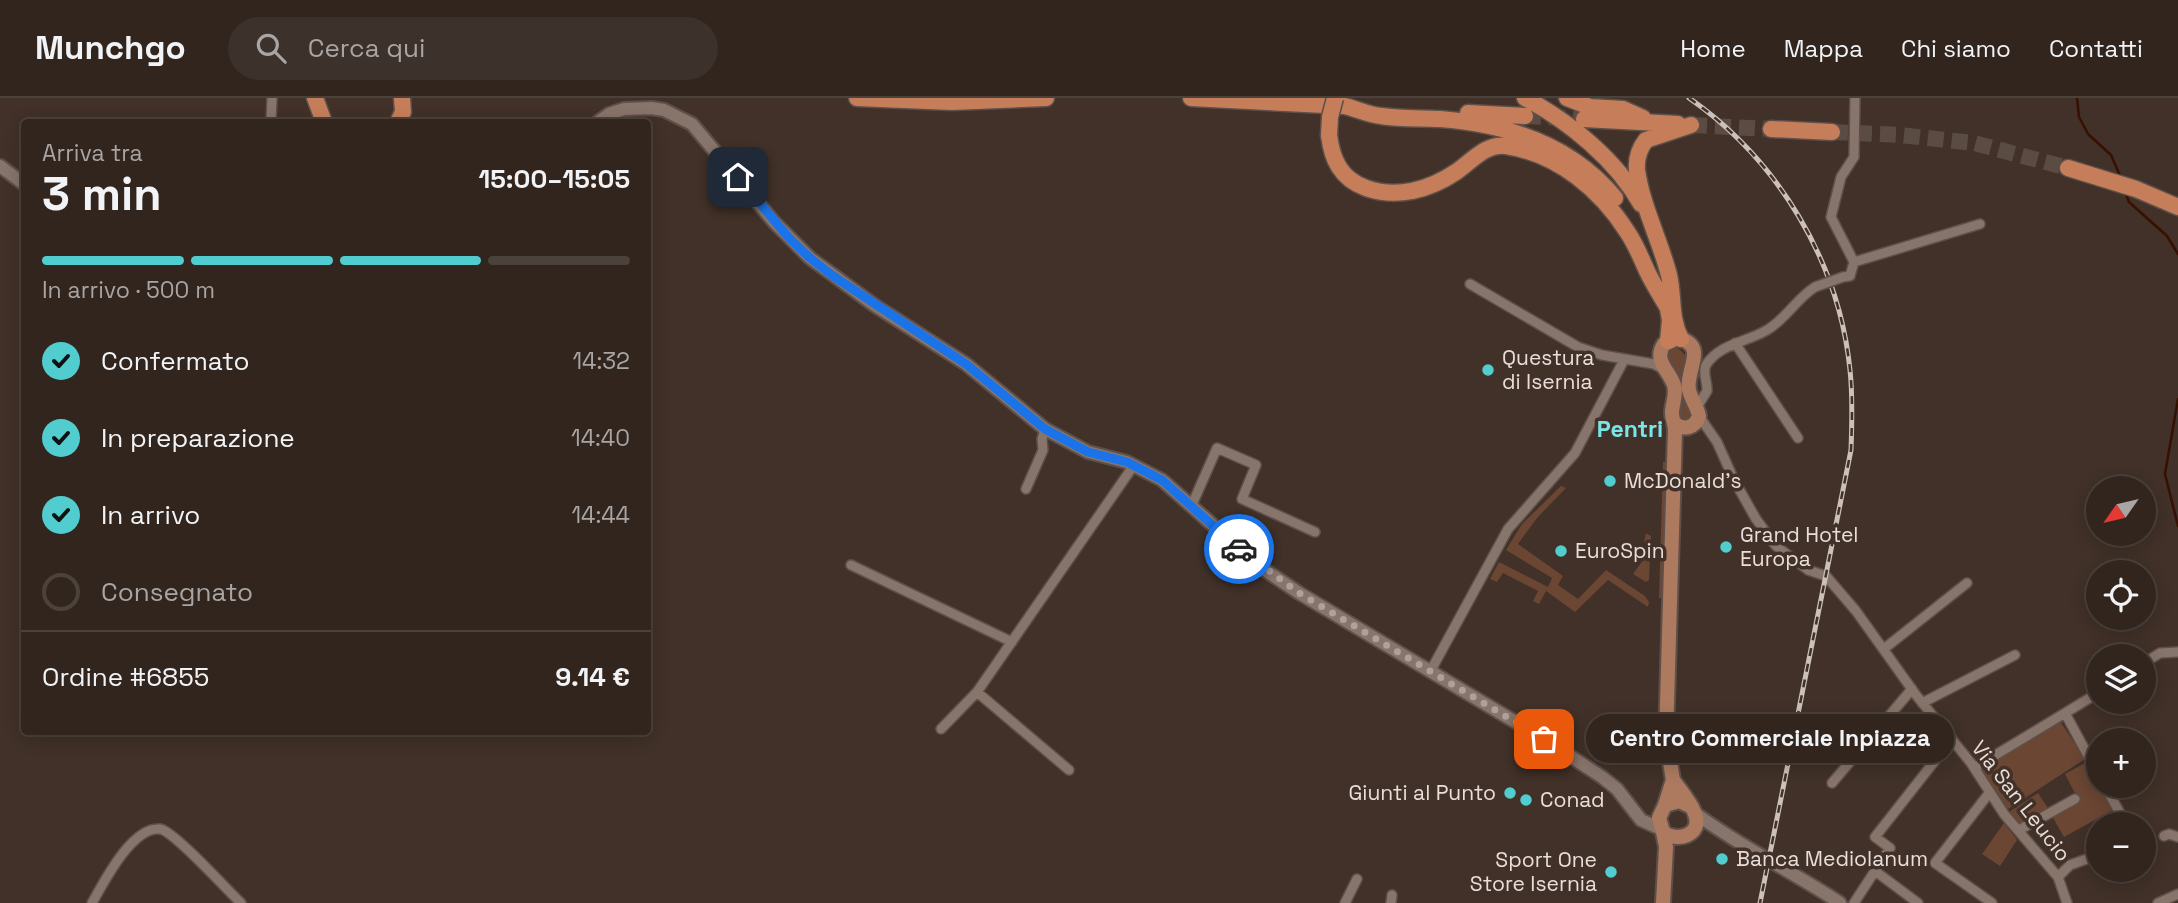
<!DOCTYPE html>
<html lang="it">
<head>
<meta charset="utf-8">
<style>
	body { margin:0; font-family:"Space Grotesk",sans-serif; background:#3d312b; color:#f1f3f6; height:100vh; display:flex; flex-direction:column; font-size:26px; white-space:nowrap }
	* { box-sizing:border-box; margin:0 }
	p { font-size:23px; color:#a8a5a4 }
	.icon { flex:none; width:38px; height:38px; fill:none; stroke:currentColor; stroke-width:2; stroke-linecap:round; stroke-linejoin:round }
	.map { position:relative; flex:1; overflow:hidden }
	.sheet { position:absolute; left:21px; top:21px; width:630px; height:616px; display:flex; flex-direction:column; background:#31251e; border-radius:7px; box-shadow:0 4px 18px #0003,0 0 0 2px #4c423c }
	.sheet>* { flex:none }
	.needle { width:46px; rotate:236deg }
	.fabs { position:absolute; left:2086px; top:378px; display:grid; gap:14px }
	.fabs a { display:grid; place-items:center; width:70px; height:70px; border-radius:50%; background:#31251e; box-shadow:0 4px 18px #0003,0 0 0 2px #4c423c; font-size:35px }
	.pin { position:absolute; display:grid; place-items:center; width:60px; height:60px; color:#fff; margin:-30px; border-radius:14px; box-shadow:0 4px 10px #0006 }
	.courier { position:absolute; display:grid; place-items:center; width:70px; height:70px; margin:-35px; border:5px solid #1a73e8; border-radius:50%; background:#fff; color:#222; box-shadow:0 2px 9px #0007 }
	.bubble { position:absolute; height:49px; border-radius:24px; background:#31251e; box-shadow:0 4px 18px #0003,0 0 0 2px #4c423c; font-size:23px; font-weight:800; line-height:49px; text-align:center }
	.overview em { font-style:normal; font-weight:800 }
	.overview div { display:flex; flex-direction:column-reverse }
	.overview { display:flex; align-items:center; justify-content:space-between; height:119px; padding:0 21px }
	h1 { font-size:46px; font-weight:800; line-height:52px }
	.bar { display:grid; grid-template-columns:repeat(4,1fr); gap:10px 7px; align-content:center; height:84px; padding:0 21px }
	.bar i { height:9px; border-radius:5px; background:#4c423c }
	.bar .on { background:#52cdcf }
	.bar p { grid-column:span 4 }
	.line { display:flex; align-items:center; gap:18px; padding:0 21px; border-top:2px solid #4c423c }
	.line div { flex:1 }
	ol { padding:0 21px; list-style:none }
	li { display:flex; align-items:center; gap:21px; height:77px }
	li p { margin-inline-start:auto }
	li .icon { padding:7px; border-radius:50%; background:#52cdcf; color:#111; stroke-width:4 }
	li:last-child { color:#a8a5a4 }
	li i { width:38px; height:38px; border:4px solid #4c423c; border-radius:50% }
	header { display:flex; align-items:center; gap:42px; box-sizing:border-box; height:98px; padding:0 35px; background:#31251e; border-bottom:2px solid #4c423c }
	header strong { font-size:33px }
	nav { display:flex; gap:38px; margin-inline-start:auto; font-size:24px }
	.search { width:490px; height:63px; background:#3d312b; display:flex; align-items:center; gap:18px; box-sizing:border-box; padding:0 24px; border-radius:38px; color:#a8a5a4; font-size:26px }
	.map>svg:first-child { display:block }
</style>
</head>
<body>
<header>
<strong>Munchgo</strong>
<div class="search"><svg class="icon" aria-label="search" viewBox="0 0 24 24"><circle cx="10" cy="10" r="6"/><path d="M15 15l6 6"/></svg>Cerca qui</div>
<nav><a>Home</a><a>Mappa</a><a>Chi siamo</a><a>Contatti</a></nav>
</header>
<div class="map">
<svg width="2178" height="805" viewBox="0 0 2178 805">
	<rect width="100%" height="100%" fill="#413128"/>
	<path fill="#6b4633" d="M1678,250L1686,258L1682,285L1693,316L1687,322L1680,320C1677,309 1682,293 1677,279C1675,271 1668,267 1667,258L1672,251Z
		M1663,364H1667L1663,500H1659Z
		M1561,388L1566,390L1537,420L1518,446L1563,478L1558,487L1578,501L1606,472L1645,498L1649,504L1648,509L1608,482L1575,514L1546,493L1539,506L1533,503L1538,493L1503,475L1497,484L1490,481L1499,464L1548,489L1552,480L1506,452L1522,426Z
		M1646,435L1651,438L1649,482L1646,484L1633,476L1646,458L1641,454L1646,446L1644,444Z
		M2058,620L2085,661L2005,713L1978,671Z
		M2087,664L2113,712L2064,739L2052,718L2079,703L2065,676Z
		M2038,695L2050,713L2019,729L2009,714Z
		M2004,725L2017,742L2000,768L1982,756Z"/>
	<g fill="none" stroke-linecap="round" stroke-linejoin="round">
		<path stroke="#371000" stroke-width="2.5" d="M2077,0L2079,19L2088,36L2111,57L2121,80
			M2126,96L2129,104L2167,138L2178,156
			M2178,301L2165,376L2178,428"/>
		<path stroke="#5a4b43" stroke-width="16" stroke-dasharray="16 8" stroke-linecap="butt" d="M1525,18L1584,21
			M1691,27L1771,31
			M1832,34L1900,37L1974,45L2068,70"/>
		<g stroke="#5d4f49" stroke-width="12">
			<path id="street" d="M271,24L272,0
				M1854,164L1980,126
				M1843,179L1850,178L1854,164L1831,119L1841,79L1854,59L1855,0
				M1470,186L1578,249L1602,257L1654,266L1663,271
				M1735,245L1798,340
				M1697,309L1707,293C1708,285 1702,275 1706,267C1719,246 1747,244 1767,232C1786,221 1796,201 1815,189
				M1699,318L1717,344L1734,382L1756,421L1776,448L1808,472L1826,478L1856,513L1916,597L1971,665L2004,716L2058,779L2067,805
				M1026,391L1043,352L1042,341L1045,331
				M1191,409L1217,350L1256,367L1242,401L1315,434
				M851,467L1012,544
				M1885,550L1967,485
				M2144,565L2160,555L2178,554
				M1430,574L1508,431L1575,355L1624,262
				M977,594L1069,672
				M1922,605L2015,557
				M2065,615L2098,676
				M941,631L977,594L1134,367
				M1974,670L2098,595
				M1832,685L1912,591
				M2105,688L2126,726
				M1990,694L1935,765L1992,805
				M2019,732L2075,701
				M2164,738L2169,736L2178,739
				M1875,773L1918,805
				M2058,779L2070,767L2098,757
				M92,805C104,784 132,728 160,731C174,733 227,792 241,805
				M1345,805L1357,781
				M1391,805L1392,797
				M1854,805L1890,750L1875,739L1952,641
				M2158,805L2178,796"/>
		</g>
		<g stroke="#5d4f49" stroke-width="16">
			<path id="secondary" d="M598,24L609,16L624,11L651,10L664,12L692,26L774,124L810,160L874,207L966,266L1045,331L1088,354L1127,364L1162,382L1259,468L1299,495L1544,641L1602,679L1617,691L1641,722L1661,731
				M0,68L24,86
				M1695,715C1740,749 1792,773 1840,805"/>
		</g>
		<g stroke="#5d4f49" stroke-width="18">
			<path id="primary" d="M1673,682C1680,692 1691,704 1695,716C1703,737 1677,745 1663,734L1659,720L1665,707L1679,703L1692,709
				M1665,707L1673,682L1666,640L1675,332C1675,326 1672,321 1672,315C1672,306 1677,297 1674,287C1669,272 1653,263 1664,246L1678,240C1709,248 1685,272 1689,292C1691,301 1697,308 1699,318C1695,330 1684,333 1674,325
				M1663,805L1666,749L1663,734"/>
		</g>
		<g stroke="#5d4f49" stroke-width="19">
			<path id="highway" d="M315,0L324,24
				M857,0L952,4L1046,0
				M1191,0L1344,8
				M1525,0C1570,24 1616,62 1641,106
				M1567,0L1590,9L1623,11L1643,20
				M1345,8C1357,11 1369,17 1381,18C1400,21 1420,20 1440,21C1507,26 1571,46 1615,100
				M1468,15L1525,18
				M1584,21L1678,26
				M398,24L403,14L402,0
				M1771,31L1832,34
				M1329,37C1332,62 1341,81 1366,90C1397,101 1429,92 1456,74C1472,63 1486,45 1506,48C1558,56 1601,92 1628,135C1636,147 1641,160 1647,173C1653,186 1661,198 1668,210
				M2068,70L2136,91L2178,109
				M1666,200L1670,222L1668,243
				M1681,241C1670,220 1674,199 1669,177C1660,142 1642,108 1637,72C1636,60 1639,51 1646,42L1691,27"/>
		</g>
		<use href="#street" stroke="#87746a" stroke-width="9"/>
		<use href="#secondary" stroke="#87746a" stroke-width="12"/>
		<use href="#primary" stroke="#ad7a60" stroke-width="14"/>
		<use href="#highway" stroke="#c67e5a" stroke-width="16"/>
		<g stroke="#ccc0ba" stroke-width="5">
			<path id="rail" d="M1689,0C1778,62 1839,163 1850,272C1853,299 1852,325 1851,352L1760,805"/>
		</g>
		<use href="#rail" stroke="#413128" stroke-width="2.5" stroke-dasharray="8" stroke-linecap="butt"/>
		<g stroke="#5d4f49" stroke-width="12" stroke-linecap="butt">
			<path id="street-bridge" d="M1815,189L1843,179"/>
		</g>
		<g stroke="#5d4f49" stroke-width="19" stroke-linecap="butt">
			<path id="highway-bridge" d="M1329,37L1330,19L1335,0"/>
		</g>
		<use href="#street-bridge" stroke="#87746a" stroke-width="9"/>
		<use href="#highway-bridge" stroke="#c67e5a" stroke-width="16"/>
	</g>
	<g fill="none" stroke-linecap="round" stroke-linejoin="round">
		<path stroke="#aea19b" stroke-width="7" stroke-dasharray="0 12.6" d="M1239,451L1299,495L1544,641"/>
		<path stroke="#1a73e8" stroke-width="9" d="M738,79L789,140L810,160L833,178L966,266L1045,331L1088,354L1127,364L1162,382L1239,451"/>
	</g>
	<g fill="#52cdcf" stroke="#413128" stroke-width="2.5">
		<circle cx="1488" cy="272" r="7"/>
		<circle cx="1610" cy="383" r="7"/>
		<circle cx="1726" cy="449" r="7"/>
		<circle cx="1561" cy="453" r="7"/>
		<circle cx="1510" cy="695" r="7"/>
		<circle cx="1526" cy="702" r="7"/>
		<circle cx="1722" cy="761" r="7"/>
		<circle cx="1611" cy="774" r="7"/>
	</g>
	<g text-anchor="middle" stroke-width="7" stroke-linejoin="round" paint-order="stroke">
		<g font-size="21" fill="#e9ded9" stroke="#413128" text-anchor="start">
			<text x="1502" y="267">Questura<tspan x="1502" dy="24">di Isernia</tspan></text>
			<text x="1624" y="390">McDonald's</text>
			<text x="1740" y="444">Grand Hotel<tspan x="1740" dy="24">Europa</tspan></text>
			<text x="1575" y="460">EuroSpin</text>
			<text x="1496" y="702" text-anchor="end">Giunti al Punto</text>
			<text x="1540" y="709">Conad</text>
			<text x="1736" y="768">Banca Mediolanum</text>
			<text x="1597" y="769" text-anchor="end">Sport One<tspan x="1597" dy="24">Store Isernia</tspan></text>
		</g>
		<g font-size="21" fill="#e9ded9" stroke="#413128">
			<text transform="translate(2021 703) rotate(52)" y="7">Via San Leucio</text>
		</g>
		<g font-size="23" font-weight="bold" fill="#79e5e7" stroke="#413128">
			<text x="1630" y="339">Pentri</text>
		</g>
	</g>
</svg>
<div class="fabs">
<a><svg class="needle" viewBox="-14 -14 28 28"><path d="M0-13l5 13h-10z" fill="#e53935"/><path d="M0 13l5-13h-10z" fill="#a8a5a4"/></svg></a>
<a><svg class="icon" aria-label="locate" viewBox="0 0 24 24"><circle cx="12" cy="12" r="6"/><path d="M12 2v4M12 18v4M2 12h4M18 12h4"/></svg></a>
<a><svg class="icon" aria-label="layers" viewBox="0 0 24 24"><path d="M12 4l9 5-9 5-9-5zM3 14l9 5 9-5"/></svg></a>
<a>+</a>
<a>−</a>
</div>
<div class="pin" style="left:1544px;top:641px;background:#ea580c"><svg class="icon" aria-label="bag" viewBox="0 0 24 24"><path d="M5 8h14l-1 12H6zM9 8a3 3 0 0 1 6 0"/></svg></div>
<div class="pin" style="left:738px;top:79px;background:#1f2937"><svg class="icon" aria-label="home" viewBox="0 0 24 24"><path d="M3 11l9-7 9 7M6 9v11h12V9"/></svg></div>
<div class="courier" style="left:1239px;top:451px"><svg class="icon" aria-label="car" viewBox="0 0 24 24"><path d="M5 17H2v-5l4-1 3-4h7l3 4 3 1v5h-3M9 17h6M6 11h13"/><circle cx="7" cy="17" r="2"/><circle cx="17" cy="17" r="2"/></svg></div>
<div class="bubble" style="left:1586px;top:616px;width:368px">Centro Commerciale Inpiazza</div>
<section class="sheet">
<div class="overview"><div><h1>3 min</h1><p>Arriva tra</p></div><em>15:00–15:05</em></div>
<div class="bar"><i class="on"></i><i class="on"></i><i class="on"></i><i></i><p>In arrivo · 500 m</p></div>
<ol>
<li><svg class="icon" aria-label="check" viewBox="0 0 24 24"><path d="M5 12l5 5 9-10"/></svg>Confermato<p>14:32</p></li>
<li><svg class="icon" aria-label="check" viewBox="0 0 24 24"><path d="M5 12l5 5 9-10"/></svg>In preparazione<p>14:40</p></li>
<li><svg class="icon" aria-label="check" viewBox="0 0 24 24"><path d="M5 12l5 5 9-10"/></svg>In arrivo<p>14:44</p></li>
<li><i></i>Consegnato</li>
</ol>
<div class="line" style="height:91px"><div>Ordine #6855</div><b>9.14 €</b></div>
</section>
</div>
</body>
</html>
